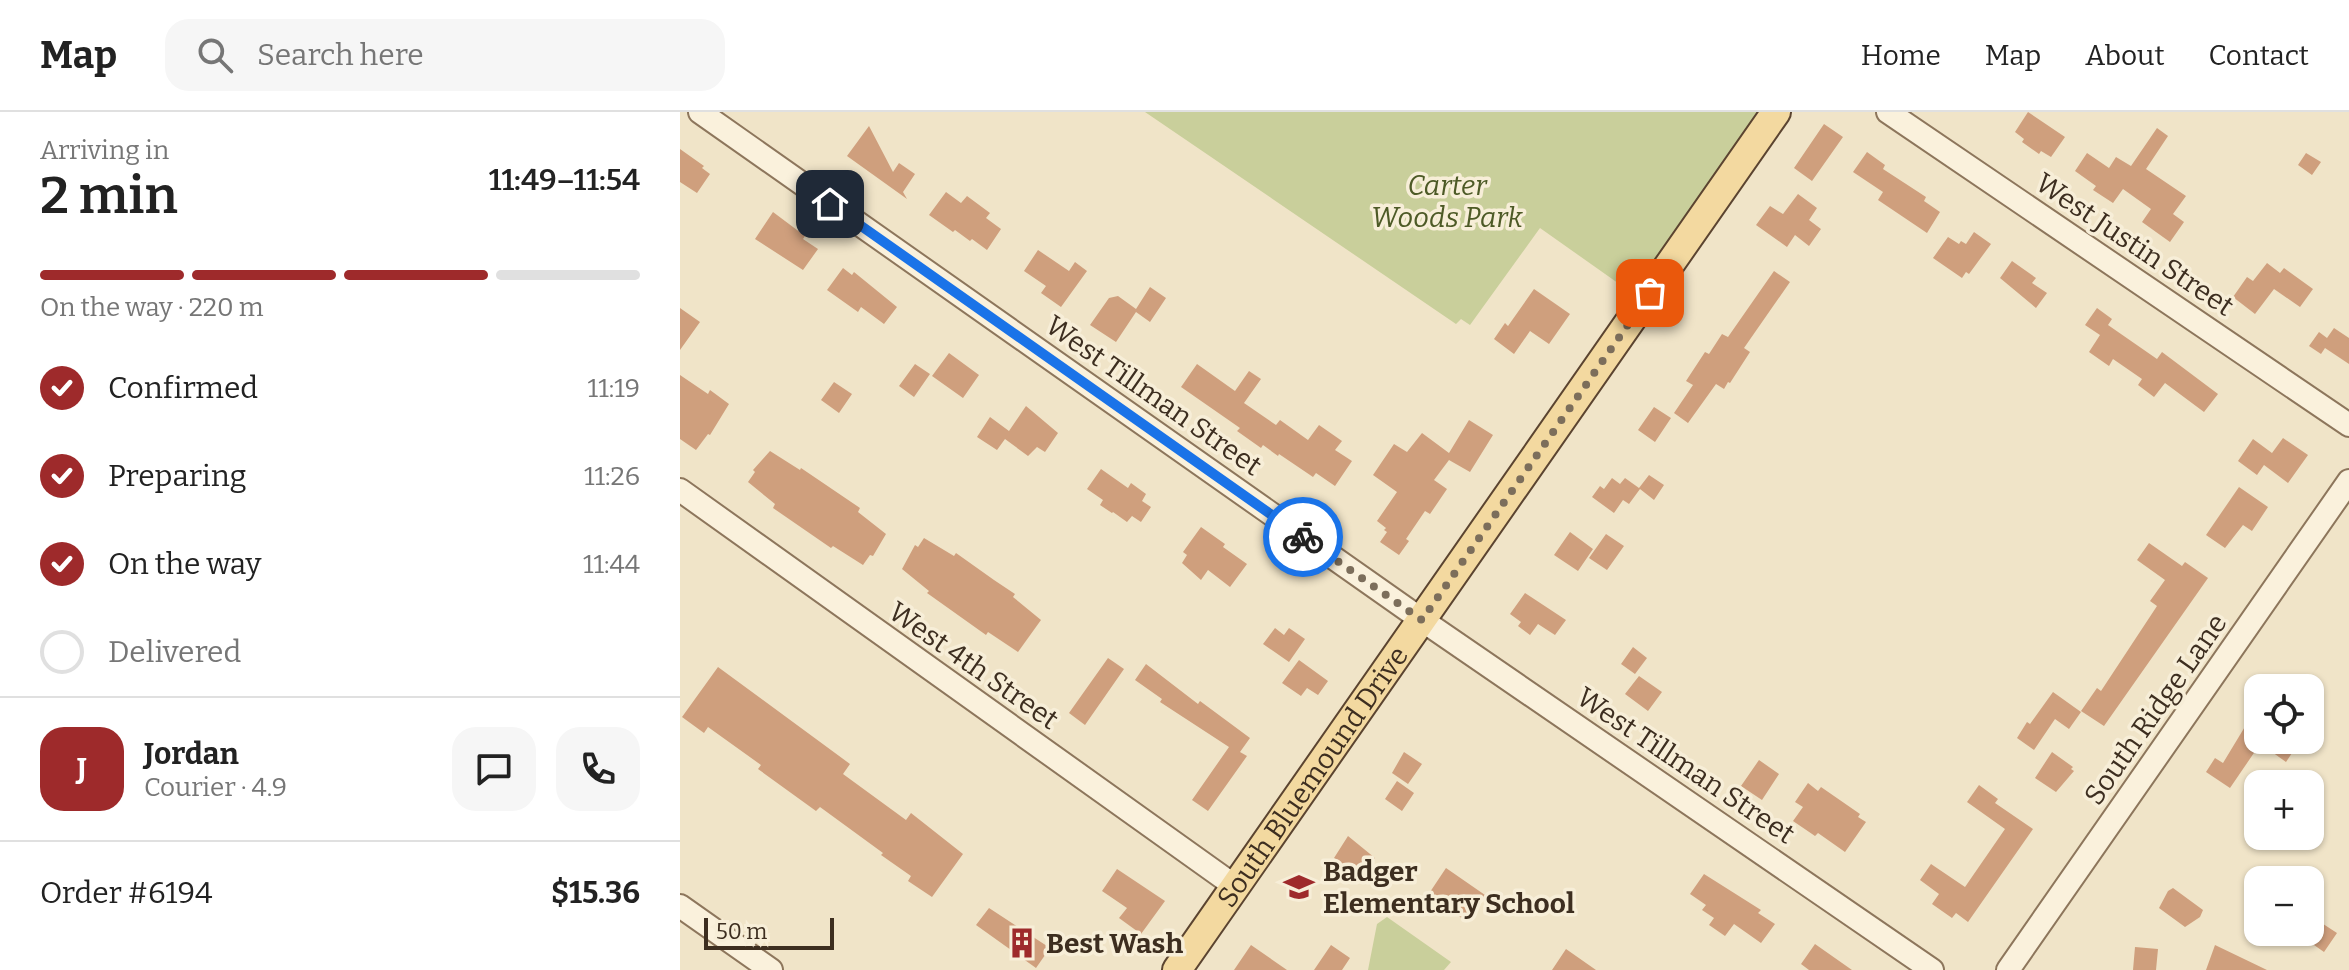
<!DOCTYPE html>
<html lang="en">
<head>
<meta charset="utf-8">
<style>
	body { margin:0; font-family:Bitter,serif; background:#f6f6f6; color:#222; height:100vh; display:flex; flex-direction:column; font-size:30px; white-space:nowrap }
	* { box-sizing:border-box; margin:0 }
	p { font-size:26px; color:#767676 }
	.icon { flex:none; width:44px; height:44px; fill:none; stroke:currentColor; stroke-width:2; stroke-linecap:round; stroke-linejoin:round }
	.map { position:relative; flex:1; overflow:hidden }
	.drawer { display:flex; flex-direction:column; background:#fff; width:680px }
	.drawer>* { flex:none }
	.controls { position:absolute; left:1564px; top:562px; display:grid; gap:16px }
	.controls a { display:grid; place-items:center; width:80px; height:80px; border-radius:16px; background:#fff; box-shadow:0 2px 6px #0004; font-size:40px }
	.scale { position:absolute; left:24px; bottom:20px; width:130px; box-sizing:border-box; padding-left:8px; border:4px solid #3d2e20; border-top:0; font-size:22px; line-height:28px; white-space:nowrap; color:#3d2e20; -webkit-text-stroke:6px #f7eed8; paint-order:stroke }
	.pin { position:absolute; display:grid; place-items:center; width:68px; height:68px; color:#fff; margin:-34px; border-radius:16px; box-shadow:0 4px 12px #0006 }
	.courier { position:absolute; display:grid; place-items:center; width:80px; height:80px; margin:-40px; border:6px solid #1a73e8; border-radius:50%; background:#fff; color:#222; box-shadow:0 2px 10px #0007 }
	.head em { font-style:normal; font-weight:600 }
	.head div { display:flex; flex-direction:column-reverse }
	.head { display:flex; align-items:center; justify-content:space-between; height:136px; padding:0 40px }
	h1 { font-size:52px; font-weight:600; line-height:60px }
	.bar { display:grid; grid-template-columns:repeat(4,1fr); gap:12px 8px; align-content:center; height:96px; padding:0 40px }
	.bar i { height:10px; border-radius:6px; background:#e0e0e0 }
	.bar .current { background:#9e2a2b }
	.bar p { grid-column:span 4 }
	.line { display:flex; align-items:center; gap:20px; padding:0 40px; border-top:2px solid #e0e0e0 }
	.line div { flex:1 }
	.round { display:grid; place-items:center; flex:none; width:84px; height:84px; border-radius:24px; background:#f6f6f6 }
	ol { padding:0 40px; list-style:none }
	li { display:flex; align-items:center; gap:24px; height:88px }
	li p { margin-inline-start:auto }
	li .icon { padding:8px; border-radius:50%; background:#9e2a2b; color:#fff; stroke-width:4 }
	li:last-child { color:#767676 }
	li i { width:44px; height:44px; border:4px solid #e0e0e0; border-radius:50% }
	header { display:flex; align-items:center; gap:48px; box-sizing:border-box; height:112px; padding:0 40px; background:#fff; border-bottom:2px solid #e0e0e0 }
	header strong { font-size:38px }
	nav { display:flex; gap:44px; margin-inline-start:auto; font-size:28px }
	.search { width:560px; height:72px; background:#f6f6f6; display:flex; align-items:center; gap:20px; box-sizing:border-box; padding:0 28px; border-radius:24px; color:#767676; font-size:30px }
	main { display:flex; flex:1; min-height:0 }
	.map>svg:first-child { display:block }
</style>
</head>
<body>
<header>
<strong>Map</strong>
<div class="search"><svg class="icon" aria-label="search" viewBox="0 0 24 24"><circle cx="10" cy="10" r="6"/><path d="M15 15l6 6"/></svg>Search here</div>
<nav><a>Home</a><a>Map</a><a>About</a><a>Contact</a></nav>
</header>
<main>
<section class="drawer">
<div class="head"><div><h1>2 min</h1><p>Arriving in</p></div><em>11:49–11:54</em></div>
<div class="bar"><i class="current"></i><i class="current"></i><i class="current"></i><i></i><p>On the way · 220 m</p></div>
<ol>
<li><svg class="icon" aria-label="check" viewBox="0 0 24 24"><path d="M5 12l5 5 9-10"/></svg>Confirmed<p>11:19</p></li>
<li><svg class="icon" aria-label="check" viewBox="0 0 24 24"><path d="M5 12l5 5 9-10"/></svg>Preparing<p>11:26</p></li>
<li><svg class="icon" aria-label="check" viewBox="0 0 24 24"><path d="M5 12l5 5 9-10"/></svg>On the way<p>11:44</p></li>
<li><i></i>Delivered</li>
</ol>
<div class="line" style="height:144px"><b class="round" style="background:#9e2a2b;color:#fff">J</b><div><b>Jordan</b><p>Courier · 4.9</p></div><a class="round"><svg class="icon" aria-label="chat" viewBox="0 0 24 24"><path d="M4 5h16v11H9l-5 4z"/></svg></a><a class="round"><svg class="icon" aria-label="phone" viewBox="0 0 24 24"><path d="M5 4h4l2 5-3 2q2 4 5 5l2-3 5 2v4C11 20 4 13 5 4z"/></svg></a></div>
<div class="line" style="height:104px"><div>Order #6194</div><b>$15.36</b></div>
</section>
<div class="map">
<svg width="1669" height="858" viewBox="0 0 1669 858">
	<rect width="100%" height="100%" fill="#f0e4c8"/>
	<path fill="#c9cf9b" d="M465,0H1079L952,181L860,116L790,213L781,207L776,212Z
		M707,805L771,850L764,858H688L697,812Z"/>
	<path fill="#cf9f7d" d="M1348,0L1385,25L1371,45L1361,39L1359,42L1342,30L1344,27L1335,20Z
		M1144,12L1163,25L1132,69L1114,56Z
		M189,14L213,60L219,51L235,62L223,80L227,87L167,44Z
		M1477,16L1488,24L1466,57L1506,84L1493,102L1504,110L1490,130L1462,110L1471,97L1443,77L1433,91L1413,78L1416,74L1395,59L1407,41L1429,56L1436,45L1451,54Z
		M0,37L24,54L22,56L30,62L17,81L0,70Z
		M1187,40L1205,53L1203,57L1246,85L1244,89L1260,100L1247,121L1198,88L1203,80L1173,60Z
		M1626,41L1641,50L1632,63L1618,53Z
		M266,80L281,91L287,84L310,101L306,106L321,117L307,138L292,127L290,129L275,118L273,120L249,103Z
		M1118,82L1137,96L1129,108L1141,117L1129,134L1115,123L1107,135L1076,113L1090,94L1103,102Z
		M93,100L125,124L123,127L138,137L123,158L75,127Z
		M1294,120L1311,132L1289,162L1286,160L1282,166L1253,146L1268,125L1279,132L1281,129L1286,132Z
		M358,138L389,159L395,150L407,159L381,195L361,181L366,174L344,159Z
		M1332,149L1356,166L1352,171L1367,181L1356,196L1320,166Z
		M1587,151L1600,161L1604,156L1633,177L1620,195L1594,177L1575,202L1553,185L1567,165L1573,169Z
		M163,156L172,163L174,160L217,195L204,212L181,195L178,200L147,178Z
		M1094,159L1110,170L1064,236L1070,240L1050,271L1048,270L1044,277L1036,272L1008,311L994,301L1013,273L1006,269L1025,240L1029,242L1042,222L1048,225Z
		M470,175L486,186L470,210L456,200L436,230L410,213L429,186L438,184L456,197Z
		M854,177L890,202L869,232L850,219L834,242L814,227L825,211L828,214Z
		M0,196L20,210L0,238Z
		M1417,196L1432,207L1428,213L1477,247L1482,240L1538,282L1524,300L1485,271L1474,285L1458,273L1462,267L1433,247L1429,254L1409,240L1420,223L1405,213Z
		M1654,216L1669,226V252L1645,236L1641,242L1629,234L1639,220L1647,226Z
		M269,241L299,263L283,286L252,264Z
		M235,252L250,262L234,285L219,274Z
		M517,252L555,279L569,259L581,267L564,291L596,313L600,308L628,328L639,313L662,329L655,338L672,349L655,374L636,361L633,365L599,342L598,344L583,333L581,336L557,319L560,316L501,275Z
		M0,263L28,282L30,278L49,292L30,323L28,322L16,338L0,327Z
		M154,270L172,282L159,301L141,288Z
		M346,294L378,321L365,340L357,335L348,344L325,327L317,338L297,325L310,305L329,319Z
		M974,295L991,306L975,330L958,318Z
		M789,308L813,323L790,360L769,348L754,368L767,377L750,402L745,399L726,427L729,429L719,443L700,430L707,420L704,418L706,416L697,409L717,380L693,363L714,332L727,340L742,321L769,341Z
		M1603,326L1628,343L1608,371L1584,353L1577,363L1558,349L1573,327L1592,341Z
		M90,339L120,358L121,356L180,396L178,400L206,422L193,444L190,443L183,453L153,434L151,436L93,396L95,392L68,370L75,360L73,358Z
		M421,357L448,376L451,371L466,382L462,389L471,395L461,410L452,404L447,410L433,400L432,401L420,393L423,388L407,377Z
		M969,363L984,373L974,388L960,377L949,392L943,388L934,401L912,385L920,374L924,377L932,366L940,372L945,366L959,376Z
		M1559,375L1588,395L1572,419L1563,413L1545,436L1526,423Z
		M521,415L545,432L543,435L567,452L550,475L528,458L521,468L502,451L507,443L503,440Z
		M890,420L913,437L898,459L874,443Z
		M926,422L944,434L927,458L909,446Z
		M244,426L274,444L276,441L314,468L335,482L333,485L361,508L338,540L308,520L306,523L247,481L249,479L222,457L235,433L238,435Z
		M1469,431L1502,454L1505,450L1528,466L1424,614L1401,599L1417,576L1421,579L1477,494L1470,489L1485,468L1457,448Z
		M845,481L886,508L875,523L858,512L850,523L838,514L841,510L830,502Z
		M595,516L604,523L609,516L625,527L609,550L583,532Z
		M953,535L967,546L955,562L941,552Z
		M428,546L444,557L405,613L389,601Z
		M619,548L648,569L638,583L627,576L621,584L602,571Z
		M466,552L518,592L520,589L570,626L560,640L567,644L528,699L512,688L549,635L480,590L482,587L455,568Z
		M38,555L170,652L163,662L226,708L231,701L283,742L252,785L228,769L231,764L201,743L203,741L140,695L136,699L78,657L81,653L28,615L24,621L2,605Z
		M959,564L982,580L968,599L945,582Z
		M1373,580L1401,600L1389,617L1375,607L1354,638L1337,626L1347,610L1350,612Z
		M1569,608L1578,614V628H1600L1614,638L1606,650L1578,630V635L1550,676L1526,660L1535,646L1543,651Z
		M724,640L742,652L728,672L712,661Z
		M1372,640L1393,655L1391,657L1394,659L1376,680L1355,666Z
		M1079,648L1099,662L1082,688L1061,674Z
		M717,669L734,681L722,699L705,687Z
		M1128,671L1138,679L1141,675L1180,702L1178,705L1186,710L1165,740L1138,721L1135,724L1113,709L1123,695L1115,690Z
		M1299,673L1318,687L1315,691L1353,717L1288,810L1276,801L1272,806L1252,792L1259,782L1240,768L1251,752L1285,775L1325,717L1287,690Z
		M668,724L695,746L687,758L679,753L674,760L654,746Z
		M766,756L805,783L786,809L748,783Z
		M437,757L485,789L461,822L439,806L447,796L422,779Z
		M1024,762L1081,798L1078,801L1095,812L1081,831L1054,812L1045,824L1029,813L1034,806L1022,798L1026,793L1010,782Z
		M1493,776L1523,798L1520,805L1505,815L1479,796L1488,779Z
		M309,796L370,836L356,856L296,813Z
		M1637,808L1657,821L1644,840L1624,826Z
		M1135,832L1172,858H1129L1121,852Z
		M571,833L607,858H554Z
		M651,833L670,846L662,858H634Z
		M1535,833L1587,858H1526Z
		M1455,835L1478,837L1476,858H1453Z
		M886,837L916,858H872Z"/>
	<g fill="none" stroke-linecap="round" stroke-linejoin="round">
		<g stroke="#8d765c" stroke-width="26">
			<path id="minor" d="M20,0L742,508L1252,858
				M1208,0L1669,313
				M0,378L556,775
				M0,794L91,858
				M1328,858L1669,369"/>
		</g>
		<g stroke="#5b4430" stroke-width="32">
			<g id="major">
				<path id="s1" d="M497,858L1096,0"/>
			</g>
		</g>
		<use href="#minor" stroke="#faf1dc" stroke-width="22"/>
		<use href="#major" stroke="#f3d9a0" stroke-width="28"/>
	</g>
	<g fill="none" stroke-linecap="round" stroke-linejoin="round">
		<path stroke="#7c6e5b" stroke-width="8" stroke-dasharray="0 14.4" d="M623,425L742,508L970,181"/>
		<path stroke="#1a73e8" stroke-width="10" d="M150,92L623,425"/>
	</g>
	<defs>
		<g id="school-bare" transform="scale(2.4)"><path d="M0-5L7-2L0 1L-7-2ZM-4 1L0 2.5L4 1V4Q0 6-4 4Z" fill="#9e2a2b" stroke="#f7eed8" stroke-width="2.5" paint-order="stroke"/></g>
		<g id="building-bare" transform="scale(2.4)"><path d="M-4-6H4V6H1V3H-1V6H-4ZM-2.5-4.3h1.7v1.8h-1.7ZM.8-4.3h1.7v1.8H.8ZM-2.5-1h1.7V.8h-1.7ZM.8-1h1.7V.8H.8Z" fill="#9e2a2b" stroke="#f7eed8" stroke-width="2.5" paint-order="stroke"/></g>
	</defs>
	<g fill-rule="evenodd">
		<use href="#school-bare" x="619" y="775"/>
		<use href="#building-bare" x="342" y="831"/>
	</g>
	<g text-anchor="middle" stroke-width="7" stroke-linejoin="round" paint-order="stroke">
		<g font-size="28" font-style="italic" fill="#4d5a26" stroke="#f7eed8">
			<text x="767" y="83">Carter<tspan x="767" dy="32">Woods Park</tspan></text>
		</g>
		<g font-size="28" fill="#3d2e20" stroke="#f7eed8">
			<text transform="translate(1455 132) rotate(34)" y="10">West Justin Street</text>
			<text transform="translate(474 283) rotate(35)" y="10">West Tillman Street</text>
			<text transform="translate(294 553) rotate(35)" y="10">West 4th Street</text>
			<text transform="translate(1475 597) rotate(-55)" y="10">South Ridge Lane</text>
			<text transform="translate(1006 653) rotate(34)" y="10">West Tillman Street</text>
			<text dy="10" stroke="none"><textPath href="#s1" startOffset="236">South Bluemound Drive</textPath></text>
		</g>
		<g font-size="28" font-weight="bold" fill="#3d2e20" stroke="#f7eed8" text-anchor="start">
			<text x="643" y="769">Badger<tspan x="643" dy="32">Elementary School</tspan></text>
			<text x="366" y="841">Best Wash</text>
		</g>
	</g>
</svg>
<div class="controls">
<a><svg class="icon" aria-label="locate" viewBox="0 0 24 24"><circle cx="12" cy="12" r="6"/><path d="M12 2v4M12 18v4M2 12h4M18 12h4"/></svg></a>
<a>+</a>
<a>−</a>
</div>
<div class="scale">50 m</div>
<div class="pin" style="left:970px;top:181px;background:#ea580c"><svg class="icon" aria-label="bag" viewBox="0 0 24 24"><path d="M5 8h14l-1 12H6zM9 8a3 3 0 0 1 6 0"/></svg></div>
<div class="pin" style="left:150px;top:92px;background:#1f2937"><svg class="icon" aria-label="home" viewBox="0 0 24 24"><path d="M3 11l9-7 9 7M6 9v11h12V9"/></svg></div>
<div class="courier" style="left:623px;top:425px"><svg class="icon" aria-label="bike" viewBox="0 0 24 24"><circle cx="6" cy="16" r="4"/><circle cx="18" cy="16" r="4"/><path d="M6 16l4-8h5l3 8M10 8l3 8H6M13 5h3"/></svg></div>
</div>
</main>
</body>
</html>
